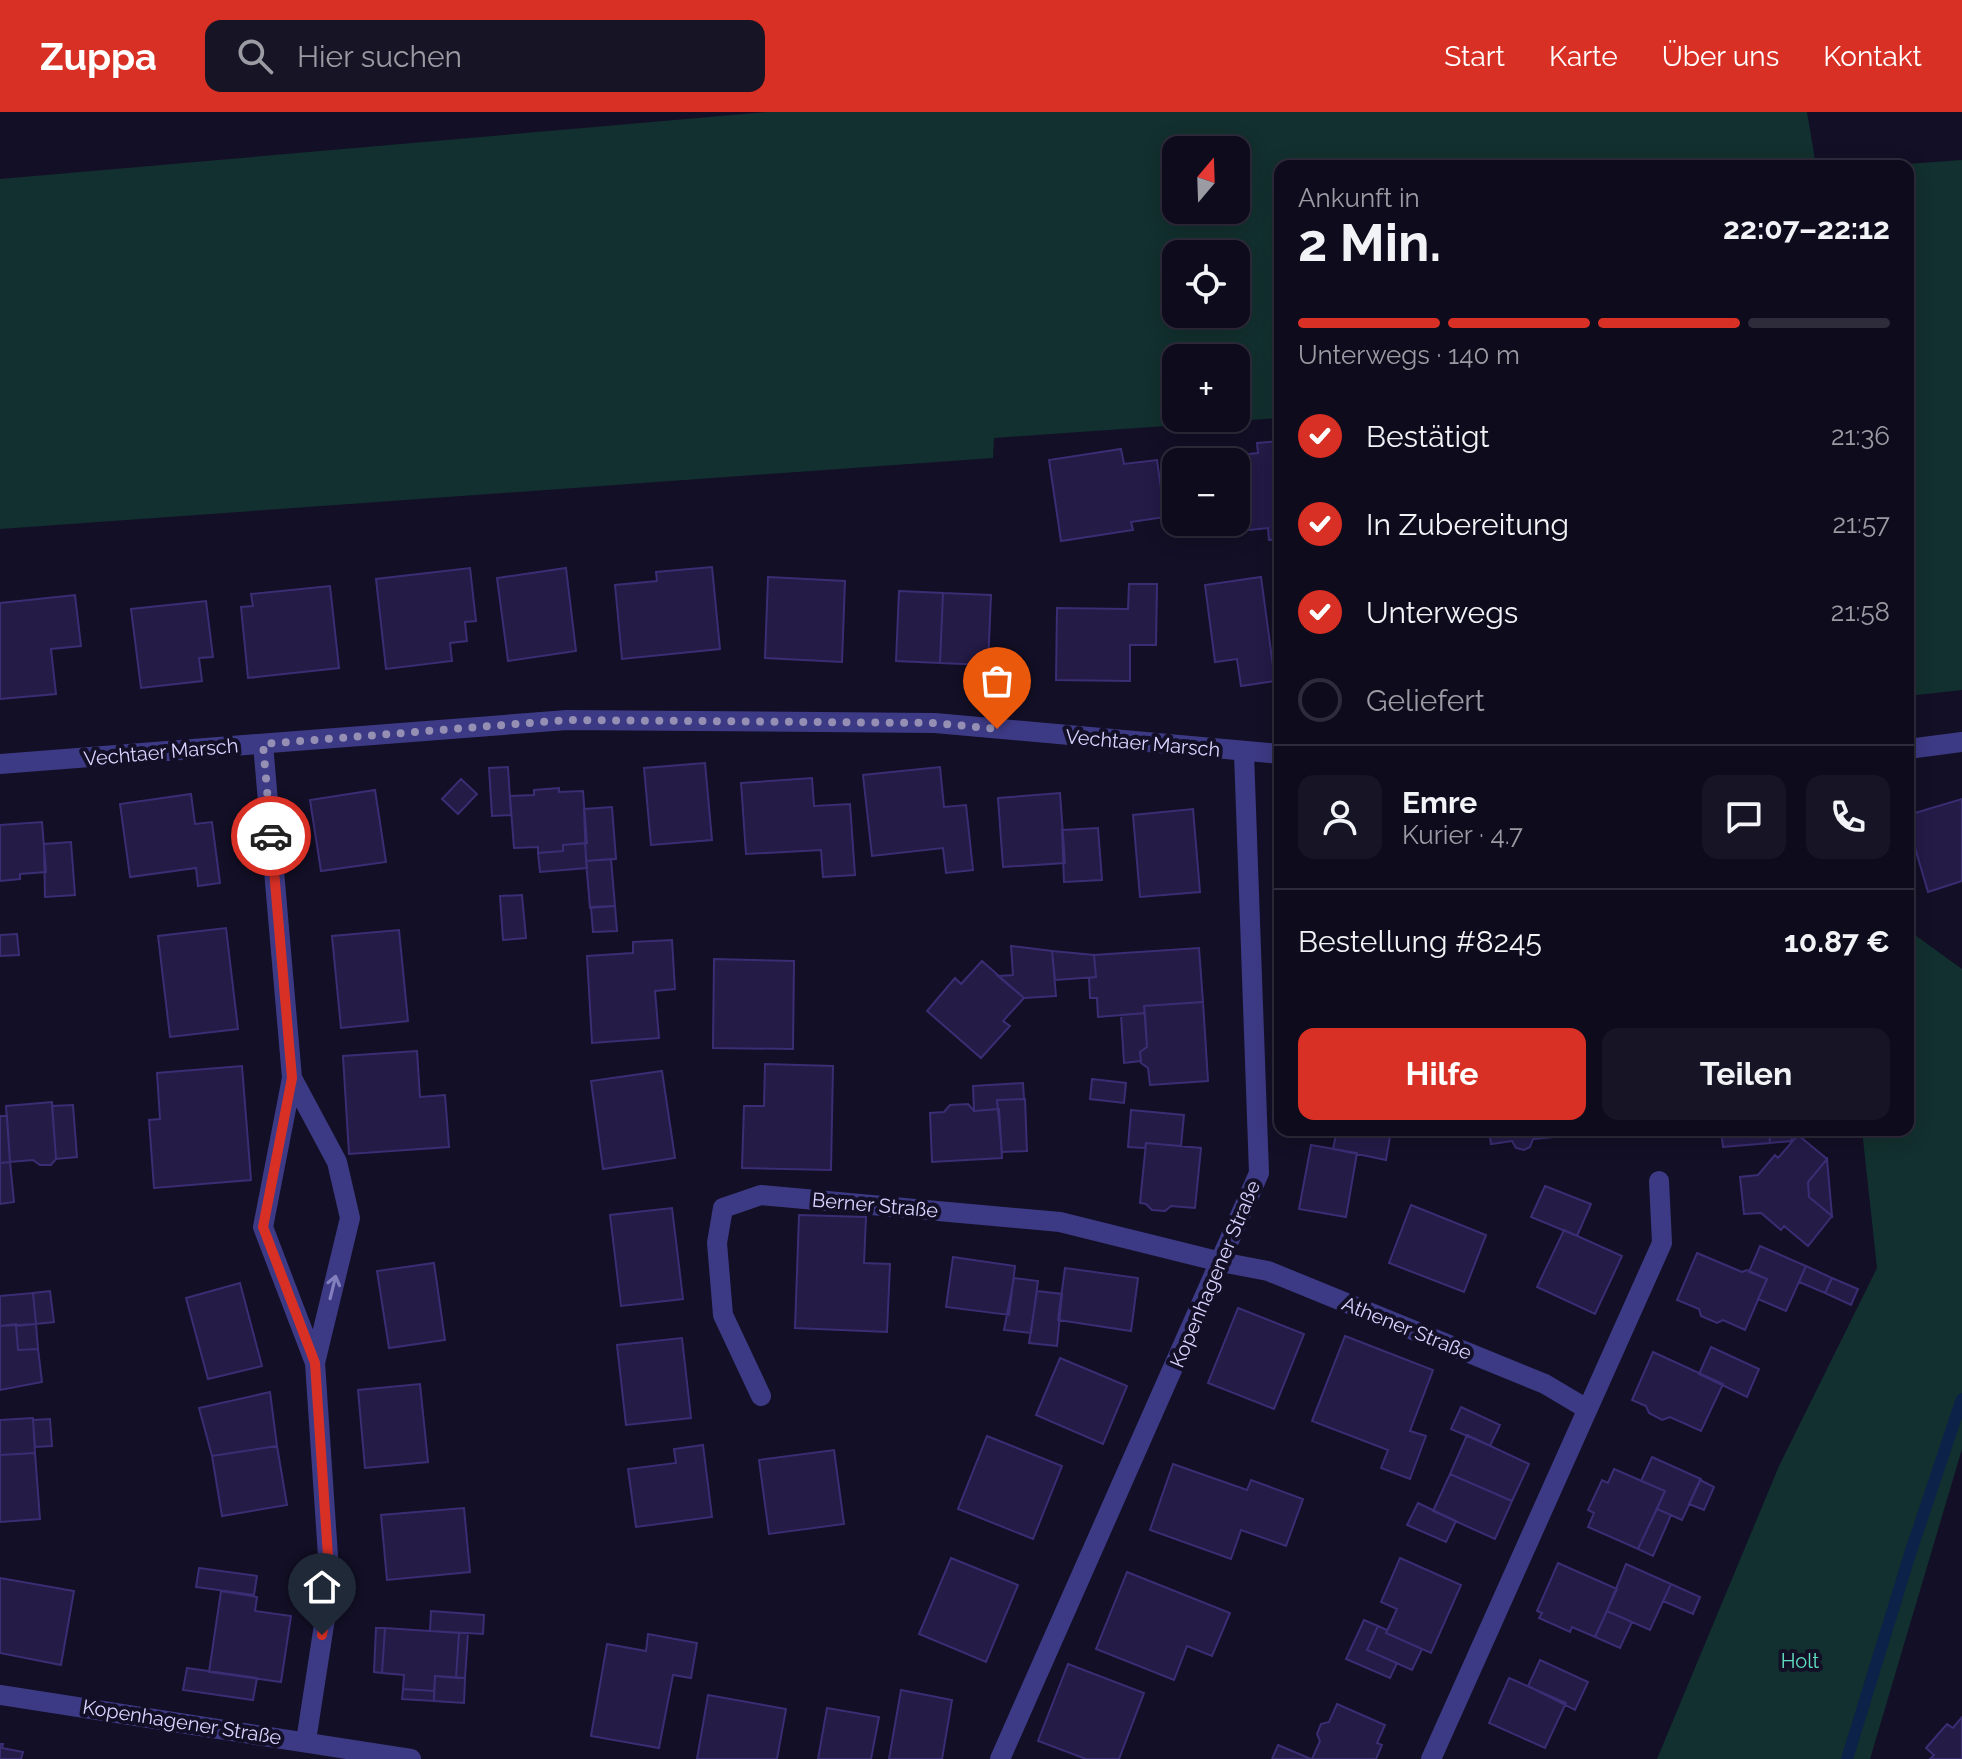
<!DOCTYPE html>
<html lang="de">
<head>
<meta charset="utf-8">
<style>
	body { margin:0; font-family:Raleway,sans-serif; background:#171425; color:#f1f3f6; height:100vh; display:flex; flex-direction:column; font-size:30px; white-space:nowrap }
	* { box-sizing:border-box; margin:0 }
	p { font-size:26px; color:#9b9ba3 }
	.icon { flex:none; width:44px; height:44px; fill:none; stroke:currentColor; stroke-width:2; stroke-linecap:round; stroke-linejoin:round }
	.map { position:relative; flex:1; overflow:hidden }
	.panel { position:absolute; left:1274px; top:48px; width:640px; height:976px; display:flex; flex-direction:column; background:#0e0b1c; border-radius:16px; box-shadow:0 4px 20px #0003,0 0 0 2px #2e2b3b }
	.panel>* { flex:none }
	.needle { width:52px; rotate:19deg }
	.buttons { position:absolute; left:1162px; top:24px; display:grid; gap:16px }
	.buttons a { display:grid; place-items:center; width:88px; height:88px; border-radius:16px; background:#0e0b1c; box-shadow:0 4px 20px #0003,0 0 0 2px #2e2b3b; font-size:40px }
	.pin { position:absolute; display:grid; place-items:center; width:68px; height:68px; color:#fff; margin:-82px -34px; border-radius:50% 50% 50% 0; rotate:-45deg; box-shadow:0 0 8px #0007 }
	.pin .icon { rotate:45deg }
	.courier { position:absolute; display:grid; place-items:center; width:80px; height:80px; margin:-40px; border:6px solid #d93025; border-radius:50%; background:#fff; color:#222; box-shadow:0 2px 10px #0007 }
	.overview em { font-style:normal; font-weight:700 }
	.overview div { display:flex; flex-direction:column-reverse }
	.overview { display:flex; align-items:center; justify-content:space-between; height:136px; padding:0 24px }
	h1 { font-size:52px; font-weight:700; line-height:60px }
	.bar { display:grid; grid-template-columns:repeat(4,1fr); gap:12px 8px; align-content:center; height:96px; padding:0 24px }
	.bar i { height:10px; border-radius:6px; background:#2e2b3b }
	.bar .on { background:#d93025 }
	.bar p { grid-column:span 4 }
	.line { display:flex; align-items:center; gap:20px; padding:0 24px; border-top:2px solid #2e2b3b }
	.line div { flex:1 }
	.round { display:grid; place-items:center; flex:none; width:84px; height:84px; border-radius:16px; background:#171425 }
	ol { padding:0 24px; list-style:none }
	li { display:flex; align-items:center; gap:24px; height:88px }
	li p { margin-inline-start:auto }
	li .icon { padding:8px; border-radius:50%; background:#d93025; color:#fff; stroke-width:4 }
	li:last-child { color:#9b9ba3 }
	li i { width:44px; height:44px; border:4px solid #2e2b3b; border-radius:50% }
	.cta { display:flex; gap:16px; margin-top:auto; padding:16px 24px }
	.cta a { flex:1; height:92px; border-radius:16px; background:#d93025; color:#fff; font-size:32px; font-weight:700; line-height:92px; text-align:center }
	.cta a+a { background:#171425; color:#f1f3f6 }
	header { display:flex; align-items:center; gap:48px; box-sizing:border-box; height:112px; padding:0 40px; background:#d93025; color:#fff }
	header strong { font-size:38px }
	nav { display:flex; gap:44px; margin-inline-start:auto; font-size:28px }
	.search { width:560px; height:72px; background:#171425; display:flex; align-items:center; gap:20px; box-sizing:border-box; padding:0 28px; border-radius:16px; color:#9b9ba3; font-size:30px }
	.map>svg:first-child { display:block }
</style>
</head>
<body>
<header>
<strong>Zuppa</strong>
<div class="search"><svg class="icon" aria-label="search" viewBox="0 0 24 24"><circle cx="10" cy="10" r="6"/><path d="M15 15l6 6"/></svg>Hier suchen</div>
<nav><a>Start</a><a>Karte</a><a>Über uns</a><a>Kontakt</a></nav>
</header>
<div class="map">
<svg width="1962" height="1647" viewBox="0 0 1962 1647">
	<rect width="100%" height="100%" fill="#130f26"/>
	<path fill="#12302f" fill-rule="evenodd" d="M767,0H1807L1816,54H1280V306L994,326L993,346L0,417V67ZM1176,38H1236V98H1176ZM1176,142H1236V202H1176ZM1176,246H1236V306H1176Z
		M1962,48V578L1908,584V54H1879Z
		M1908,818L1962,857V1337L1870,1647H1657L1779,1354L1877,1156L1862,1018H1908Z"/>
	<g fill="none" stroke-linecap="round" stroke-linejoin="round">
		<path stroke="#0c2248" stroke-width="12" d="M1847,1647L1910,1442L1962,1287"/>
	</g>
	<path fill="#241b47" stroke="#3b2d73" stroke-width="2" d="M1280,329V427L1269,428L1268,416L1191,424L1190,410H1236V350L1183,349L1258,341L1257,331Z
		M1121,337L1124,352L1157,348L1165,405L1131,410L1133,418L1061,429L1049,348Z
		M712,455L720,537L622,547L615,473L657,469L656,460Z
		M470,456L476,509L465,510L467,529L450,531L452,549L386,557L376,467Z
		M566,456L576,539L508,549L497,466Z
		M768,465L845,469L842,550L765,546Z
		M1261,465L1275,569L1241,574L1237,547L1215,550L1205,473Z
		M1129,472H1157L1156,533H1130V569L1056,568L1057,496L1128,497Z
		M330,474L339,556L248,566L241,495L253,494L251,482Z
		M899,479L943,481L940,551L896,549Z
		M943,481L991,483L988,553L940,551Z
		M75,483L81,534L51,537L56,582L0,587V491Z
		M206,489L213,545L199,546L202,569L141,576L131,497Z
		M705,651L712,728L651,733L644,656Z
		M508,655L511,703L492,704L489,656Z
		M940,655L944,695L966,693L973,758L946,761L943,736L872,744L863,663Z
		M812,666L814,694L850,692L855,763L823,765L821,738L746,742L741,671Z
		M461,667L477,682L458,702L442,687Z
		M559,676V680L583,679L587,731L563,733V739L538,741V735L514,736L510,684L534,683V678Z
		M375,678L386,750L321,759L310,688Z
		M1060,681L1065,751L1003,755L998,686Z
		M191,682L195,712L212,710L220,771L198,774L196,756L130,765L120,692Z
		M1962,687V769L1928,780L1908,712V703Z
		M612,695L616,747L586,749L584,697Z
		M1193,697L1200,780L1140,785L1133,703Z
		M42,710L46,760L20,762V767L0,769V713Z
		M1098,716L1102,768L1064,770L1062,718Z
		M71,730L75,783L45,785L44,732Z
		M585,731L587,756L540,760L538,741L563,739V733Z
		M611,747L615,794L590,796L586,749Z
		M522,783L526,826L503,828L500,784Z
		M615,794L617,819L593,820L591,795Z
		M226,816L238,917L170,925L158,824Z
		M399,818L408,909L341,916L332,824Z
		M17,822L19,843L0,844V823Z
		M672,828L675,877L655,879L659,926L592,931L587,844L633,841V830Z
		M1011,834L1052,839L1056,884L1024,886L998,864L1013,863Z
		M1199,836L1203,890L1144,894L1145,901L1098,905L1097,886H1090L1089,866L1096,865L1094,843Z
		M1052,839L1094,843L1096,865L1055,868Z
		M714,847L794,849L793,937L713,936Z
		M982,849L1024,886L1003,909L1010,914L981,946L927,899L955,866L961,872Z
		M1203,890L1208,969L1150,973L1148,956L1141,951L1140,940L1147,935L1144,894Z
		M1145,901L1147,935L1140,940L1141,949L1124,951L1121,903Z
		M417,939L420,985L445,983L449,1035L349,1042L343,944Z
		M765,952L833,954L831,1058L742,1056L744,994H764Z
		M242,954L251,1068L154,1076L149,1008L160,1007L157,961Z
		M662,959L675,1046L603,1057L591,969Z
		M1092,967L1126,971L1124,991L1090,987Z
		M1023,971L1024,987L997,988L998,997L974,999L973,974Z
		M1025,987L1027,1039L1002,1040L997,988Z
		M52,990L56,1047L51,1053H40L33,1048L10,1050L6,994Z
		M968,992L974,999L999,997L1002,1046L932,1050L930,1001L944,1000L950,993Z
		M73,993L77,1045L56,1047L52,994Z
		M1131,998L1184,1003L1181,1034L1146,1031L1145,1036L1128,1035Z
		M0,1004H7L10,1050L0,1051Z
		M1337,1018L1391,1019L1386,1048L1333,1037Z
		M1489,1018H1572L1554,1020V1025L1533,1027L1530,1035L1524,1038L1516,1036L1512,1029L1491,1032Z
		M1721,1018H1769L1770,1031L1723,1035Z
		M1769,1018H1791L1792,1029L1770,1031Z
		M1798,1023L1827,1047L1808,1070L1809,1085L1832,1104L1808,1134L1784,1114L1781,1118L1761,1101L1744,1102L1740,1065L1758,1063L1775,1043L1778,1046Z
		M1146,1031L1201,1036L1195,1096L1171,1094L1165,1099L1152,1098L1146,1092L1140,1091Z
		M1311,1033L1357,1041L1346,1105L1299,1097Z
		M1827,1047L1832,1104L1809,1085L1808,1070Z
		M10,1050L14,1090L0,1092V1051Z
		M1545,1074L1591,1092L1577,1124L1531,1105Z
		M1411,1093L1486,1123L1464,1180L1389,1151Z
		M672,1096L683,1187L621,1194L610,1103Z
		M799,1103L866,1105L864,1151L890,1152L887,1220L795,1216Z
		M1564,1118L1622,1144L1595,1202L1537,1175Z
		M1760,1134L1806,1154L1786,1199L1758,1187L1767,1167L1749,1160Z
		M1697,1141L1742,1160L1747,1158L1767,1167L1745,1218L1723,1208L1717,1211L1701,1204L1699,1197L1677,1188Z
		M953,1145L1015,1154L1009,1203L946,1195Z
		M434,1151L445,1228L389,1236L377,1159Z
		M1806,1154L1832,1166L1825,1181L1799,1170Z
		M1065,1156L1138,1166L1131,1219L1058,1208Z
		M1014,1166L1038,1169L1031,1221L1004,1218Z
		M1832,1166L1858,1177L1851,1193L1825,1181Z
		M240,1171L262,1254L208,1267L186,1186Z
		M50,1179L54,1210L36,1212L33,1181Z
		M1037,1179L1062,1182L1057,1234L1029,1231Z
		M33,1181L36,1212L0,1214V1184Z
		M1238,1196L1304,1222L1274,1297L1208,1271Z
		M16,1212L18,1238L38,1237L42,1270L0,1278V1214Z
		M36,1212L38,1237L18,1238L16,1214Z
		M1345,1224L1433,1258L1410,1319L1426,1324L1410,1367L1381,1356L1388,1338L1312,1309Z
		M682,1226L691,1306L626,1313L617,1233Z
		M1711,1235L1759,1257L1747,1285L1699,1262Z
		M1653,1240L1723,1272L1701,1319L1670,1305L1662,1308L1649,1301L1646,1294L1632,1288Z
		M1060,1246L1127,1274L1103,1332L1036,1303Z
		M420,1272L428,1350L365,1356L358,1278Z
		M270,1280L277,1334L212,1344L199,1296Z
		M1461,1295L1500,1313L1490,1334L1451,1317Z
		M33,1306L35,1341L0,1343V1308Z
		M50,1307L52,1334L35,1335L33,1308Z
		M1467,1323L1529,1352L1512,1389L1450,1362Z
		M987,1324L1062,1354L1033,1427L958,1397Z
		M703,1333L712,1405L636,1415L628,1357L676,1351L674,1337Z
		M277,1334L287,1393L222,1404L212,1344Z
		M834,1338L844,1412L769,1422L759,1348Z
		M35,1341L40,1407L0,1410V1343Z
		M1652,1345L1701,1367L1682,1408L1657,1397L1665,1379L1641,1369Z
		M1173,1352L1247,1378L1251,1368L1303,1387L1286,1434L1241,1418L1231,1447L1150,1418Z
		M1614,1357L1665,1379L1638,1437L1588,1415L1594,1401L1588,1398L1602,1368L1608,1371Z
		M1450,1362L1512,1389L1495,1427L1433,1399Z
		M1700,1368L1714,1375L1704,1398L1689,1392Z
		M1418,1391L1456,1409L1446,1430L1407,1413Z
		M464,1396L470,1460L387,1468L381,1403Z
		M1657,1397L1671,1403L1653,1444L1638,1437Z
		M951,1446L1018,1473L986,1550L919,1522Z
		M1400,1446L1461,1473L1431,1541L1386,1521L1397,1497L1381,1490Z
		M1558,1451L1617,1477L1595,1525L1572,1515L1570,1520L1539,1506L1542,1501L1537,1499Z
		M1626,1452L1671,1472L1650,1518L1607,1499Z
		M199,1456L257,1464L254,1483L196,1475Z
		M1127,1460L1230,1501L1212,1544L1187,1534L1174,1568L1096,1537Z
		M0,1466L74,1479L61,1553L0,1541Z
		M1671,1472L1700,1485L1693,1502L1663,1489Z
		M221,1479L257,1485L255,1499L291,1504L281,1570L209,1560Z
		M431,1499L484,1503L483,1522L430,1519Z
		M1607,1499L1632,1510L1620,1536L1595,1525Z
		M1364,1508L1378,1514L1367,1538L1397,1551L1390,1566L1346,1547Z
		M1378,1514L1387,1518L1386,1521L1422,1537L1412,1558L1367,1538Z
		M376,1516H385L382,1561L374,1560Z
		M385,1516L459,1521L456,1566L435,1564L434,1579L403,1577L404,1563L382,1561Z
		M459,1521H468L465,1566H456Z
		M648,1522L697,1531L691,1566L673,1563L659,1636L591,1624L607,1532L646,1539Z
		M1540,1548L1588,1570L1575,1598L1528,1574Z
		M1068,1552L1144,1581L1119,1647H1086L1038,1629Z
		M187,1556L257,1566L253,1588L183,1578Z
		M435,1564L465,1566L464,1591L434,1589Z
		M1509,1566L1566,1591L1545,1636L1489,1611Z
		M403,1577L434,1579V1589L402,1587Z
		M901,1578L952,1588L942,1647H889Z
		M708,1583L786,1597L777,1647H697Z
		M1337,1592L1385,1613L1377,1631L1382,1633L1376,1647H1312L1320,1629L1317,1622L1321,1612L1329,1610Z
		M827,1596L879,1605L871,1647H818Z
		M1962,1605V1647H1930L1934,1643L1926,1636L1947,1612L1953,1616Z
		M0,1632H3L2,1636L23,1640L21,1647H0Z
		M1278,1633L1311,1647H1272Z"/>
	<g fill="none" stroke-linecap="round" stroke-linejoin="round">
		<path stroke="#3d3a85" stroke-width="20" d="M263,632L292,966L263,1115L315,1251
			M292,966L337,1050L350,1106L315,1251L330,1474L306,1629
			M761,1284L723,1203L717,1131L723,1096L761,1083L1060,1110L1221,1150L1268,1159L1545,1272L1587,1297
			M0,1583L411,1647
			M1000,1647L1259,1061L1244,641
			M1431,1647L1662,1131L1659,1069"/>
		<path stroke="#3d3a85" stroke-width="20" d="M1908,637L1962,630
			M0,652L567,608L935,611L1280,642"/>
	</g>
	<defs><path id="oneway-shaft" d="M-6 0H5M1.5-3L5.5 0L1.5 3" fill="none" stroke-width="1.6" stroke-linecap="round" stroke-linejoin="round" transform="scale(2)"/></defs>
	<use stroke="#837fbc" href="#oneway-shaft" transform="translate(333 1175) rotate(-76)"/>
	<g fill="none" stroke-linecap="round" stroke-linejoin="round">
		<path stroke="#948fb3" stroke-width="8" stroke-dasharray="0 14.4" d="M271,724L263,632L567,608L935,611L997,617"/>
		<path stroke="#d93025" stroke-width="10" d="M271,724L292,966L263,1115L315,1251L330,1474L322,1523"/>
	</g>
	<g text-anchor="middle" stroke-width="8" stroke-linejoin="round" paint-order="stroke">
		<g font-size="20" fill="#d9d4ff" stroke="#130f26">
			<text transform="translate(1143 631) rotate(5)" y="7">Vechtaer Marsch</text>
			<text transform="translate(161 640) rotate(-5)" y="7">Vechtaer Marsch</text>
			<text transform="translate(875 1093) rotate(5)" y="7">Berner Straße</text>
			<text transform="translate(1215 1162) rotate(-67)" y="7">Kopenhagener Straße</text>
			<text transform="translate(1407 1216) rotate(22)" y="7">Athener Straße</text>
			<text transform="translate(182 1610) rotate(9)" y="7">Kopenhagener Straße</text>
		</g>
		<g font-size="20" fill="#5fe0c0" stroke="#130f26">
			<text x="1800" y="1556">Holt</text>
		</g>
	</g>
</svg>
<div class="buttons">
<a><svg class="needle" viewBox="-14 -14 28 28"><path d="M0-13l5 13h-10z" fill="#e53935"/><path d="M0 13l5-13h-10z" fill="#9b9ba3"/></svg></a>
<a><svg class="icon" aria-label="locate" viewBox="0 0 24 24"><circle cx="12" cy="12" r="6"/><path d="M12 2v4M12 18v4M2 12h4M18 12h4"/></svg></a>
<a>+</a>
<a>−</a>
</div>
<div class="pin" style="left:997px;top:617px;background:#ea580c"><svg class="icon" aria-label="bag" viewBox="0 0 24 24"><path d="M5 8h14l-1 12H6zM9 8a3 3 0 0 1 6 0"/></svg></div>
<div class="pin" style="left:322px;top:1523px;background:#1f2937"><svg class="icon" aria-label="home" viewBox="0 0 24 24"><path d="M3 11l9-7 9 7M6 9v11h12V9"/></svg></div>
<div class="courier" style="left:271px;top:724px"><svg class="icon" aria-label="car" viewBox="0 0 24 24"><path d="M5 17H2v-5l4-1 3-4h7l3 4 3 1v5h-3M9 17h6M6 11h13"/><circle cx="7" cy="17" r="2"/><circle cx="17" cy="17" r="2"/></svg></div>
<section class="panel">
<div class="overview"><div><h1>2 Min.</h1><p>Ankunft in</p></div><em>22:07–22:12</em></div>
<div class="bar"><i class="on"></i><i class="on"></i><i class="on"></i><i></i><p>Unterwegs · 140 m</p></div>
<ol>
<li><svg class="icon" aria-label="check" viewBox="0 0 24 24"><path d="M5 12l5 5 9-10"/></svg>Bestätigt<p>21:36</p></li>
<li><svg class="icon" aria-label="check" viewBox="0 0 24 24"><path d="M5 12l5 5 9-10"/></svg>In Zubereitung<p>21:57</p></li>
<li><svg class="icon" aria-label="check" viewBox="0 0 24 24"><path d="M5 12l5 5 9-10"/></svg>Unterwegs<p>21:58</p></li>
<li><i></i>Geliefert</li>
</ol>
<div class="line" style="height:144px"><a class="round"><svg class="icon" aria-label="person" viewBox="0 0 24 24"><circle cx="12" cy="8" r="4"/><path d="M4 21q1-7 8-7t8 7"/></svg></a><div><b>Emre</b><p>Kurier · 4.7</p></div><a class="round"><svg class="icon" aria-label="chat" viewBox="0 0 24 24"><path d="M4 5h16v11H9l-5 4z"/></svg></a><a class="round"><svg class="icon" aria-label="phone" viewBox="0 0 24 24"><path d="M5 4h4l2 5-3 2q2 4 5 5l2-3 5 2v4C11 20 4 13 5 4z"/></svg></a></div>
<div class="line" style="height:104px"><div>Bestellung #8245</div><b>10.87 €</b></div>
<div class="cta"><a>Hilfe</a><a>Teilen</a></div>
</section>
</div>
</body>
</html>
